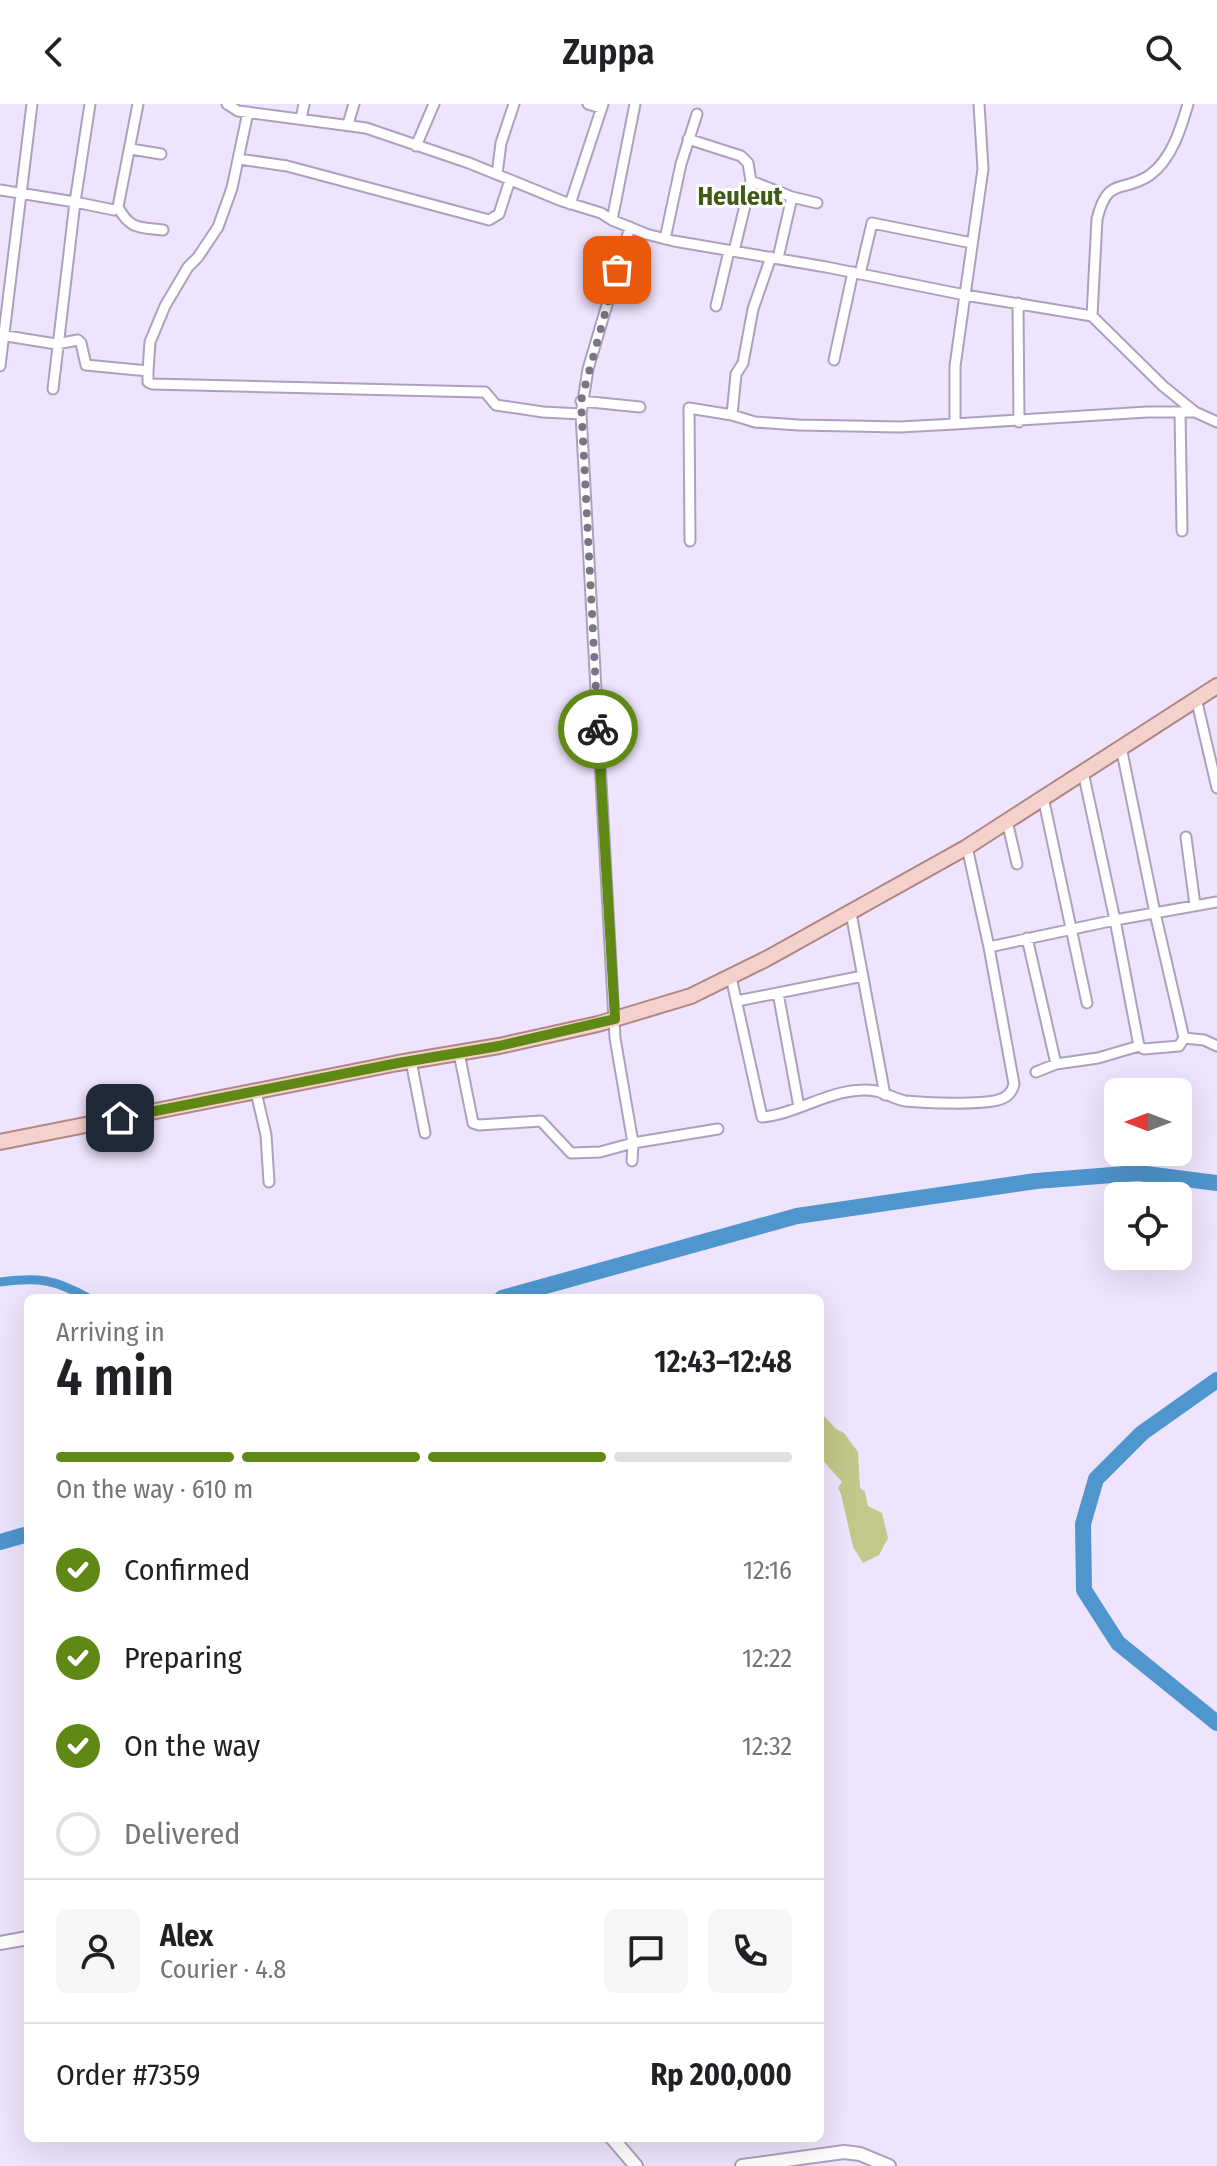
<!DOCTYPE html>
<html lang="en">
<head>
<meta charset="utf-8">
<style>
	body { margin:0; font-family:"Fira Sans Condensed",sans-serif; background:#f6f6f6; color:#202124; height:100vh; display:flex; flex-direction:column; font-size:30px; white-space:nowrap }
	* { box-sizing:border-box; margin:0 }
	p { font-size:26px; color:#757577 }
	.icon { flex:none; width:44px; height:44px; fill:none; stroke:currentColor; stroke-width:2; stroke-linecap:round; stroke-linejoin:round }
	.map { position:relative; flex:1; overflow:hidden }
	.panel { position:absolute; left:24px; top:1190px; width:800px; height:848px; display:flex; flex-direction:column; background:#fff; border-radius:12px; box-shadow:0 8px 32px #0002 }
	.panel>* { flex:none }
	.needle { width:52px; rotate:270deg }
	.controls { position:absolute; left:1104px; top:974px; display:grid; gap:16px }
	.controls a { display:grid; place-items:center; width:88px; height:88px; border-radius:12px; background:#fff; box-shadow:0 8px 32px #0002; font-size:40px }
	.pin { position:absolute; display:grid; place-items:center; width:68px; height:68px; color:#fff; margin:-34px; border-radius:16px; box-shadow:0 4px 12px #0006 }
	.courier { position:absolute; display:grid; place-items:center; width:80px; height:80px; margin:-40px; border:6px solid #5f8814; border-radius:50%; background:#fff; color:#222; box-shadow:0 2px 10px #0007 }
	.summary em { font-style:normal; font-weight:600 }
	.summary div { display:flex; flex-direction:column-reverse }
	.summary { display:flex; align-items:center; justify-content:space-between; height:136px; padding:0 32px }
	h1 { font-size:52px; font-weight:600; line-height:60px }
	.bar { display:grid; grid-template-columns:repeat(4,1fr); gap:12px 8px; align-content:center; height:96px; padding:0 32px }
	.bar i { height:10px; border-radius:6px; background:#e0e0e0 }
	.bar .on { background:#5f8814 }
	.bar p { grid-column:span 4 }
	.line { display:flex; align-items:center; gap:20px; padding:0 32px; border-top:2px solid #e0e0e0 }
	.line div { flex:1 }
	.round { display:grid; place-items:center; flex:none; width:84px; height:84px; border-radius:12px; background:#f6f6f6 }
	ol { padding:0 32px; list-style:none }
	li { display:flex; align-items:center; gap:24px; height:88px }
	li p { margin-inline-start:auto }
	li .icon { padding:8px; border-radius:50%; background:#5f8814; color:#fff; stroke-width:4 }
	li:last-child { color:#757577 }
	li i { width:44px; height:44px; border:4px solid #e0e0e0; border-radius:50% }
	header { display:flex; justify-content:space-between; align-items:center; height:104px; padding:0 32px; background:#fff; font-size:36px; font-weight:600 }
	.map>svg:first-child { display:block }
</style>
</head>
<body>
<header><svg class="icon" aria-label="back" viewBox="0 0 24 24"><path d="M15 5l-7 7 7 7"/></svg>Zuppa<svg class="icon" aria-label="search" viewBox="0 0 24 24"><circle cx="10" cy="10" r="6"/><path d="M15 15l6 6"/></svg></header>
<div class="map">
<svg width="1217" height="2062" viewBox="0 0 1217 2062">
	<rect width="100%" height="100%" fill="#eee4fd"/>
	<path fill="#c3c78a" d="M820,1312L825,1313L836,1325L844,1329L858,1348L860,1384L865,1388L868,1402L882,1409L888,1434L879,1451L863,1459L853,1443L841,1390L838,1384L842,1378L820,1353Z"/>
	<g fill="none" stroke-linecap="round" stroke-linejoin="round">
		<path stroke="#4f95ce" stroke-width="9" d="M0,1178C39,1173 54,1175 88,1194"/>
		<path stroke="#4f95ce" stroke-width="16" d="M502,1194L797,1112L1036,1077L1138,1069L1217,1079
			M1217,1276L1142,1329L1096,1375L1083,1420L1084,1486L1118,1539L1217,1619
			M0,1438L28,1430"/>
		<g stroke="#ada0be" stroke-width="13">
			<path id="street" d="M227,0L238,7L366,24L469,59L562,97L601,109L612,116L646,130L674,137L826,163L965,191L955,262V320L900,323L799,321L755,318L732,311L689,304L690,437
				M588,0L601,4
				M979,0L983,65L965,191L1092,212L1163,282L1195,308L1217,318
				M301,15L304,0
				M348,20L354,0
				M688,35L741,52L748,59L751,77L792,93
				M416,42L434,0
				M131,45L161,50
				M239,55L287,62L489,116L499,110L510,76
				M497,70L501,39L514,0
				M0,86L75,98L90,0
				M570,100L603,0
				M118,103C130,126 140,123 163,126
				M612,116L635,0
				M630,123L588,265L581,310L615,934L633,1039L632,1057
				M665,135L681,60L697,10
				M734,147L751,77
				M778,154L792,93L817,99
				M860,170L872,119L972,139
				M1018,199L1019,318
				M716,202L729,147
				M1092,212L1097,115C1108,71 1122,90 1150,71C1172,55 1181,24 1188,0
				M0,231L56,240L78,236L81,239L86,261L148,267V278L152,280L480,288H485L496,301L543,308L581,310
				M834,256L853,168
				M0,262L32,0
				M148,267L150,238L165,202L188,163L198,153L218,123L232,84L248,8
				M53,285L75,98L114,106L118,103L138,0
				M581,297L640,303
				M1180,308L1182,427
				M732,311L736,270L743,259L753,205L771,153
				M955,320L1147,308H1195
				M1196,594L1217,684
				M1121,643L1155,809L1184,934
				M1043,693L1087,899
				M1007,717L1017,760
				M1186,733L1195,801
				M967,743L989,843
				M851,809L885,991
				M1027,834L1056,960L1098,954L1139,942
				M731,873L762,1013C799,1010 837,980 876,987C886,989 895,995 905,997C926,999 979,1001 998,996C1007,994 1012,989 1014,980L989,843L1115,816L1083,668
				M778,889L799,1003
				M737,897L863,872
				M1184,934L1179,942L1144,945L1139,942L1115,816L1217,798
				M1184,934L1204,936L1217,942
				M459,949L473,1019L479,1021L541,1017L571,1049L600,1048L633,1039L718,1025
				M411,957L425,1029
				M1036,968L1056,960
				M256,988L266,1031L269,1078"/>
		</g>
		<g stroke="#ada0be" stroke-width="16">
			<path id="secondary" d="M0,1839L28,1834
				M612,2034L636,2062
				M742,2062L844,2048L860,2050L889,2062"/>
		</g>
		<g stroke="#af8784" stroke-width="18">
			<path id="primary" d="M0,1038L398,959L499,942L598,920L691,892L768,854L967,743L1217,582"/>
		</g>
		<use href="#street" stroke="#fff" stroke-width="9"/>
		<use href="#secondary" stroke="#fff" stroke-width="12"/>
		<use href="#primary" stroke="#f4d1ca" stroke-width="14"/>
	</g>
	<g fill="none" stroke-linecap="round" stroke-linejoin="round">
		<path stroke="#7b7485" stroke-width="8" stroke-dasharray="0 14.4" d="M598,625L581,297L617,166"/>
		<path stroke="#5f8814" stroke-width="10" d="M120,1014L398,959L499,942L615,915L598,625"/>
	</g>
	<g text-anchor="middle" stroke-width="6" stroke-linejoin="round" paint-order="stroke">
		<g font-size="26" font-weight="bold" fill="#405b16" stroke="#fff">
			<text x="740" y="101">Heuleut</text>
		</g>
	</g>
</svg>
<div class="controls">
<a><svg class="needle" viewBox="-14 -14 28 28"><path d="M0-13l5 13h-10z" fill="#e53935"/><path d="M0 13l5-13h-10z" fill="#757577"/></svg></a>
<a><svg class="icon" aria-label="locate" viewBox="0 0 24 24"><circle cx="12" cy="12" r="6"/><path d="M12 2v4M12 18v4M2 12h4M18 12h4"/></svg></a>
</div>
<div class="pin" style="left:617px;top:166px;background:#ea580c"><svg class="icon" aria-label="bag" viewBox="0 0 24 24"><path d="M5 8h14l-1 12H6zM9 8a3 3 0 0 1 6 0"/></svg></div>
<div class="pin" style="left:120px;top:1014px;background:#1f2937"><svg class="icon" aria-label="home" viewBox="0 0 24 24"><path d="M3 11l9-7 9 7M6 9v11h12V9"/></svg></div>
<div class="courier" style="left:598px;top:625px"><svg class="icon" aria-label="bike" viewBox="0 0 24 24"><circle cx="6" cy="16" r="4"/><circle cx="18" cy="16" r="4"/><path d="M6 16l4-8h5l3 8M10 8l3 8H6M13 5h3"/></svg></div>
<section class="panel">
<div class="summary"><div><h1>4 min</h1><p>Arriving in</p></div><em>12:43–12:48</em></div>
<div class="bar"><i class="on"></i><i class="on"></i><i class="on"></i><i></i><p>On the way · 610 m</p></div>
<ol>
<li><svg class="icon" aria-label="check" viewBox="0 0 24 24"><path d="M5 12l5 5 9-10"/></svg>Confirmed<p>12:16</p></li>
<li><svg class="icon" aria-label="check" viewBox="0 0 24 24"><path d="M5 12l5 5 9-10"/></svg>Preparing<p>12:22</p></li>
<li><svg class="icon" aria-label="check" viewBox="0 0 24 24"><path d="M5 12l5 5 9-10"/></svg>On the way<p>12:32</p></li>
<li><i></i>Delivered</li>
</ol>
<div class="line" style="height:144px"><a class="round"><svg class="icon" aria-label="person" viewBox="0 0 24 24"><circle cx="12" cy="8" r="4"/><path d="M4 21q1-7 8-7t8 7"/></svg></a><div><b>Alex</b><p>Courier · 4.8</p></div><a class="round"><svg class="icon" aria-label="chat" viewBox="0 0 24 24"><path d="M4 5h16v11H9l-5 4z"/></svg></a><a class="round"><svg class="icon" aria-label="phone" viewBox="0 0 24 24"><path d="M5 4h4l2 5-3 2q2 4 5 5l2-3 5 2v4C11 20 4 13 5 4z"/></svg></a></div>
<div class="line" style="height:104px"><div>Order #7359</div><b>Rp 200,000</b></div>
</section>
</div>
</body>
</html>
